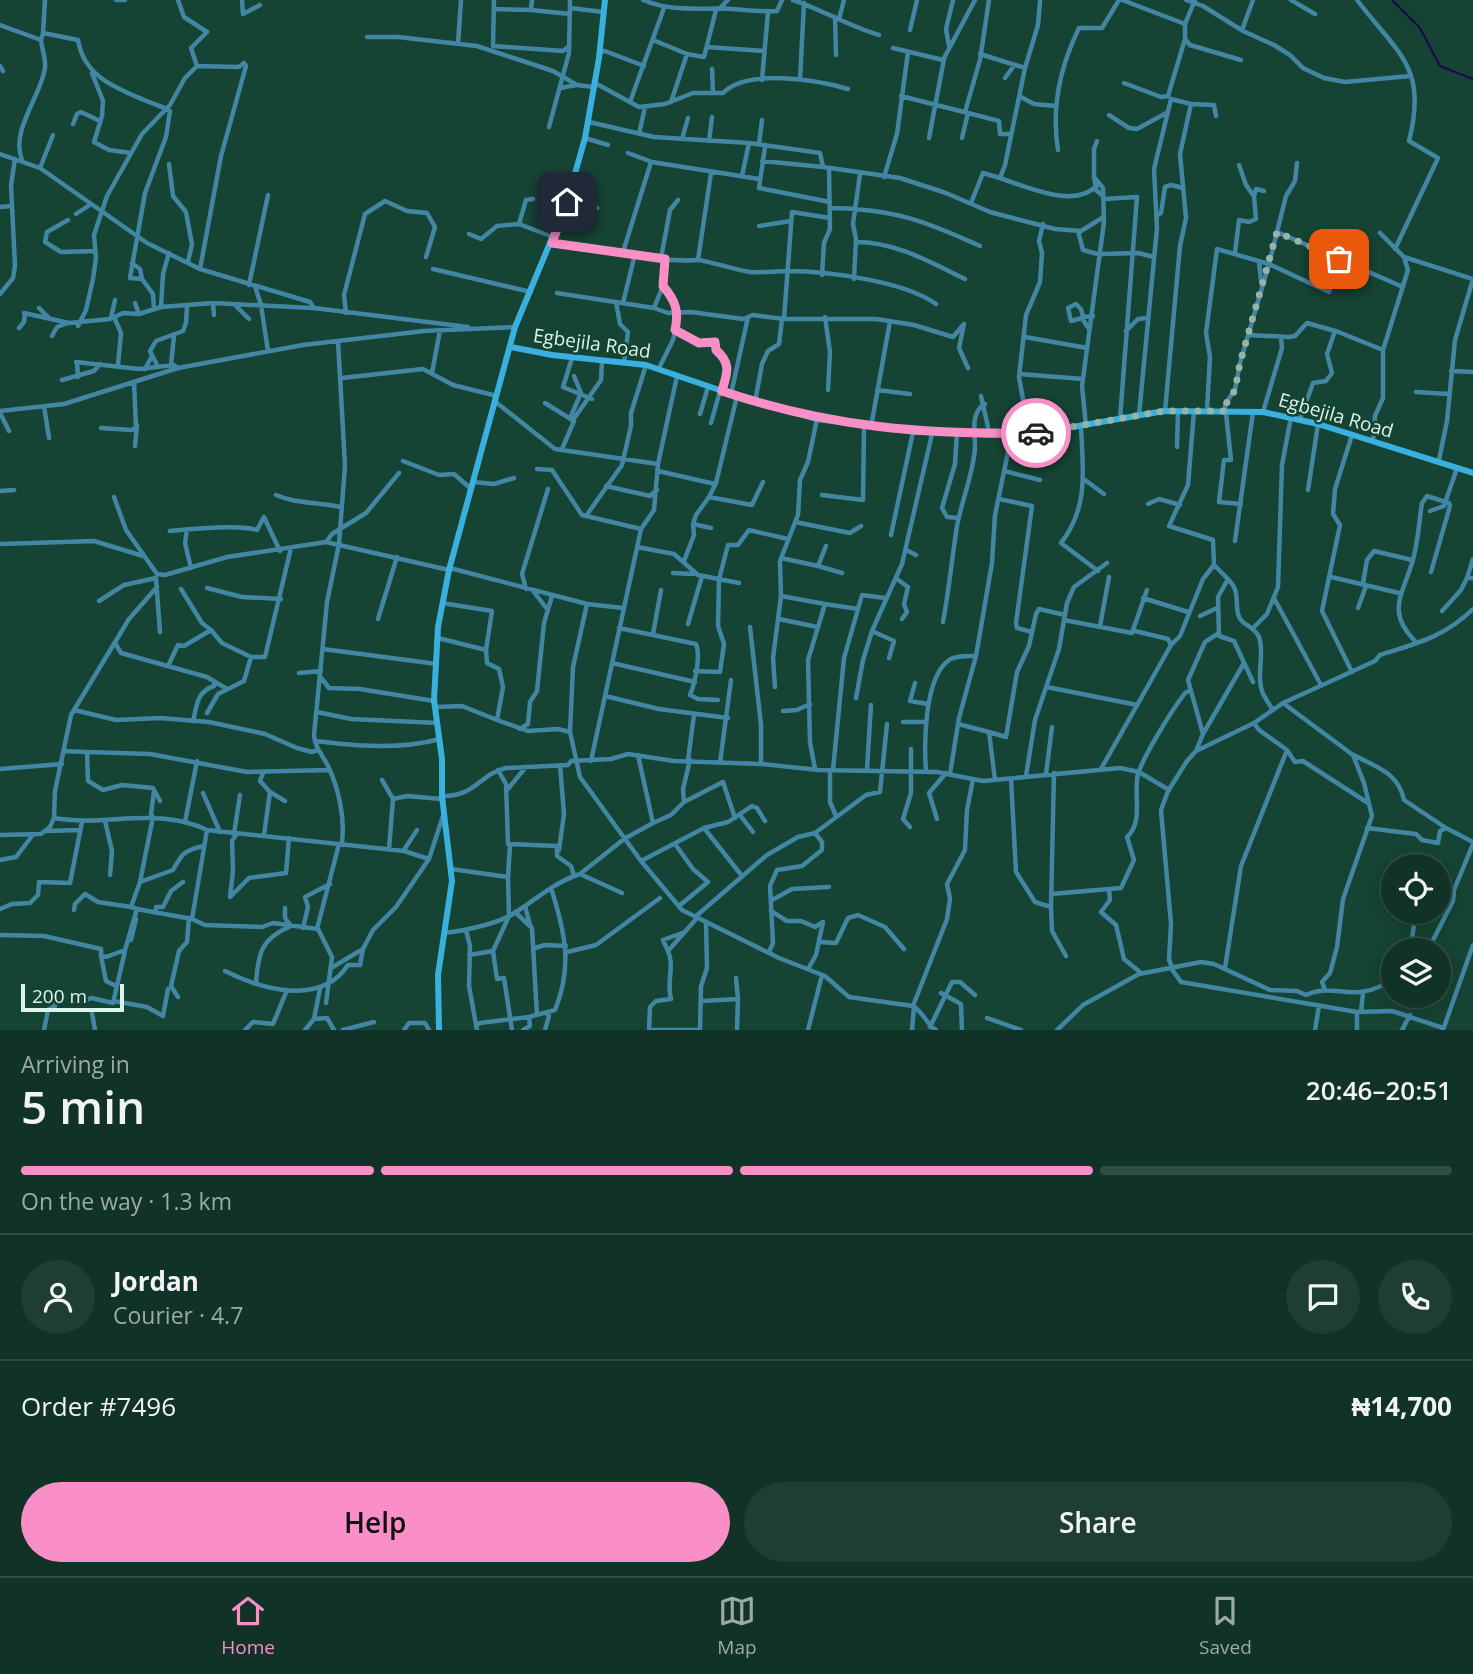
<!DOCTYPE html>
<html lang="en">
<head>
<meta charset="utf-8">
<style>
	body { margin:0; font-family:"Open Sans",sans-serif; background:#1e3e33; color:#f1f3f6; height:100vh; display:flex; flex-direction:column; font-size:26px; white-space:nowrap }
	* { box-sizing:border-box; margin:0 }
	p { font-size:23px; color:#9caaa7 }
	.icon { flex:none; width:38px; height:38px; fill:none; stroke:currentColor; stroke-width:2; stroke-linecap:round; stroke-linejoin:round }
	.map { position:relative; height:1030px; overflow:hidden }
	.drawer { display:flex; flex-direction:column; background:#103227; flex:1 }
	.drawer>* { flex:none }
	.tools { position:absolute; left:1381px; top:854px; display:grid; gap:14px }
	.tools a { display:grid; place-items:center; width:70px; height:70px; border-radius:50%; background:#103227; box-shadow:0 4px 18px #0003,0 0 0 2px #304d44; font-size:35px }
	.scale { position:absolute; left:21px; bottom:18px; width:103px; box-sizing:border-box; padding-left:7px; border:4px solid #dcf3e9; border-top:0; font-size:19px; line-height:24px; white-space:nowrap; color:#dcf3e9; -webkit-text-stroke:5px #154334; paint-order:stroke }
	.pin { position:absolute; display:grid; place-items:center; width:60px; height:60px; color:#fff; margin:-30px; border-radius:14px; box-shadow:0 4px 10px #0006 }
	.courier { position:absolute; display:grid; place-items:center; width:70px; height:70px; margin:-35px; border:5px solid #fa8fc7; border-radius:50%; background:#fff; color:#222; box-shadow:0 2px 9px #0007 }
	.overview em { font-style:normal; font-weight:600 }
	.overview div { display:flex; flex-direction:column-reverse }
	.overview { display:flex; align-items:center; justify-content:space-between; height:119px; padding:0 21px }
	h1 { font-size:46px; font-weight:600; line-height:52px }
	.bar { display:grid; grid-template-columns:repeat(4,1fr); gap:10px 7px; align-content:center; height:84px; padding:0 21px }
	.bar i { height:9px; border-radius:5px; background:#304d44 }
	.bar .active { background:#fa8fc7 }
	.bar p { grid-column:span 4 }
	.line { display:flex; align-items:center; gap:18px; padding:0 21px; border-top:2px solid #304d44 }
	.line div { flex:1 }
	.round { display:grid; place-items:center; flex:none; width:74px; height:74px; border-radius:37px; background:#1e3e33 }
	.action { display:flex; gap:14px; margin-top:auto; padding:14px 21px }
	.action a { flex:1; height:80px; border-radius:42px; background:#fa8fc7; color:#111; font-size:28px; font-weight:600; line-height:80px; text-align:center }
	.action a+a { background:#1e3e33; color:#f1f3f6 }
	.tabs { display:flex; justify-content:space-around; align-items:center; height:98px; border-top:2px solid #304d44; background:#103227; font-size:19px; color:#9caaa7 }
	.tabs a { display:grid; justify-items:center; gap:4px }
	.tabs .active { color:#fa8fc7 }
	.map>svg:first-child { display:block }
</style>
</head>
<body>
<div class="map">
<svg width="1473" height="1030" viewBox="0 0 1473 1030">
	<rect width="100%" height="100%" fill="#154334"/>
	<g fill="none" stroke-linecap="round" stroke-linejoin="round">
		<path stroke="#1f054f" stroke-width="2" d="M1392,0L1420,28L1440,66L1473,79"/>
		<path stroke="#4386a3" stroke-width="4.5" d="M116,0H125
			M178,0L184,17L207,32L191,48L197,66
			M242,0L243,14L260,5
			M494,0L493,46L563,51L568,47
			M532,0L531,10L570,14
			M643,0C674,13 700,7 732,9C747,10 761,12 777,11L782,0
			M793,0C823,10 848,26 879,35
			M1122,0L1185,24
			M1186,0L1203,6L1243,31L1274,45L1290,55L1303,68L1324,78L1345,82L1410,76
			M1291,0L1315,14
			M1357,0C1398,54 1428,67 1409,141L1438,158L1395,249
			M570,8L603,12
			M494,9L531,10
			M719,9L728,0
			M835,17L836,55
			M839,19L844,0
			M0,25L41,40L43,33L78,40C84,76 114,87 144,100C153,104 162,106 170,111L166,137L145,193L130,278L142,279L153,294L154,309
			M910,30L917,0
			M1242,30L1253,0
			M43,33L45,0
			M367,37H398L477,46L553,71L577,85L593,87
			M1185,39L1190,45L1241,60
			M653,40L687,54L704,57L716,10
			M458,44L461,0
			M949,46L946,29L953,0
			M707,47L764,51
			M893,48L943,60L975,0
			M600,52L605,51L644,66
			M980,54L1025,68
			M0,66L3,71
			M712,69L713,93
			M92,73L103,101L102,116L94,142L109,150L131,153
			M1005,78L1013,67
			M800,79L804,3
			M762,80L768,12
			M595,83L639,107L665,104L693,93H723C747,68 818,80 848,89
			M1124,83L1161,97L1168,96L1185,39V24L1195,0
			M560,88L576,85
			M901,96L968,113L962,138
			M1021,97L1034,104L1056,106
			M630,102L664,8
			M671,102L687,54
			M1191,104L1214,105L1216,116
			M965,112L980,60L989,0
			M968,113L999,121L1000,134H1010
			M1109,115L1129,128L1137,129L1168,112
			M589,122L654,137L749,143L820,153L823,167L900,178L946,193L990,212L1055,229L1081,231L1102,218
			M73,124L77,114L81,112L100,121
			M549,127L569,53L570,0
			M639,134L645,107
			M585,138L608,145
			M929,138L944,59
			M682,139L688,118
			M709,141L712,117
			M759,144L762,120
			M765,147L759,188L830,202
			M1058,150C1051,107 1060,67 1079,28H1102L1119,0
			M628,153L652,162L759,179
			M0,154L40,168L147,243L200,269L310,302L314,308L468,327
			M22,160C10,131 41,96 45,68C46,60 42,49 41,40
			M762,161L823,167
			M1297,163L1295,181L1286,196L1269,264L1329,292L1339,259
			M169,164L173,196L186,212L192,245L188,261
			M1239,165L1246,185L1253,195
			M40,168L53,135
			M742,176L749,143
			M1094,176L1096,190L1103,196
			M884,177L897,134L908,52
			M1000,178C1027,187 1077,211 1099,183
			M533,199L526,200L519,224L553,237
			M1104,199L1137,197L1120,419
			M567,202L597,208
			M971,203L983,173L1000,178L1005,165L1025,68L1038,25L1040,1
			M0,207L12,206
			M830,208C893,209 923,220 980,246
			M76,214L91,204
			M1158,215L1161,213L1165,187L1171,185L1183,188
			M68,220L47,232L45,242L61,252L95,251
			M759,226L791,221
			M1078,231L1083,250L1101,255
			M1277,232L1403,287
			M469,234L481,239L497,226L519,224
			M856,242C896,242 930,262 965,279
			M552,243C595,248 658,263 699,260C703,260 740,271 750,272C762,273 775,271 787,271C827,271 904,281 936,304
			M623,252L651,162
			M1235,253L1239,220L1249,222L1256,219L1254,196L1256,189L1264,191
			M1101,254L1138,253L1154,257
			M1404,257L1473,279
			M661,258L670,210L678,200
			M698,260L711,173
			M1259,261L1261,281
			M132,263L140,269L142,279
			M433,269L531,292
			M822,275L824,243L830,229L829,168
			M854,279L856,239L853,224L860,174
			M249,285L268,195
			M255,286L261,305L268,351
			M663,286L673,298L677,314
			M557,293L654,308L668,313L691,312L743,319L753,315L784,319H876L914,325L953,337L964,324L959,348L968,368
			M0,294L13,278L15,266L11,185L15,159
			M616,302L620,324L628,332L624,363
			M135,303L139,314
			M213,303L214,315
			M623,303L635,254
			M235,305L249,319
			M161,307L163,274L169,253
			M39,308L48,317
			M654,308L664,283L665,259
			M24,313L69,323L110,319L123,313L139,314L161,307L213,303L313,308
			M346,313L344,295L365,214L385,201L407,211L427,213L435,227L426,257
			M114,317L121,333L118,365
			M825,317L830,352L828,390
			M111,318L115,300
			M784,319L792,212L830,218
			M78,326L86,310L93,279L96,258L94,235L107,196L142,134L170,105L185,78L197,66L239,67L244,63L246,66L221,156L200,269
			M19,328L24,322L25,313
			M675,329L699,343L715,342L716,350C732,364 727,373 722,391
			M1089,329L1082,318L1071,321L1068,308L1076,304L1081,309L1083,317L1093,316
			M1126,331L1138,319L1147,318
			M1336,331L1383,350
			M1248,335L1289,337L1295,336L1307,323L1335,331L1327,354L1332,373L1326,381L1313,383L1300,419
			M52,336L57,327L68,323
			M1025,337L1087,348
			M338,341L345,466L339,544L327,602L314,735C315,748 322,754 328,766C339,789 345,818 342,843
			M572,358L563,387L592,399
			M76,362L139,369L174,365L177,367
			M77,362L78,377
			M171,365L174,336
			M158,367L150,351L156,341L183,331L186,323L187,306
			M659,368L673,340L679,314
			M145,369L152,356
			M1451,371L1473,372
			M432,373L440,330
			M1020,374L1083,379
			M342,378L423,369L453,385L497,396
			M62,380L94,371L100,364
			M877,390L910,394
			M1416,392L1448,394
			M731,394L748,317
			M981,396L988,427
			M755,402L762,364L768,351L779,344L782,319
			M497,403L555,449L658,464
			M545,403L574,421L562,449
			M44,406L49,438
			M1207,410L1210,357L1206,333L1217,249L1269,264L1240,363L1235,390L1225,404L1231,460H1224L1219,502L1241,504
			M0,411L64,404L178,368L303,345L424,331L515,327
			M1194,411L1188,485L1169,526L1213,540L1214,565L1228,579L1218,597L1219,636L1234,641L1253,682
			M1263,412L1282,348L1281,337
			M0,413L9,431
			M700,414L708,387
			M1139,415L1157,228L1154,169L1171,99L1191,104L1180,154L1186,218L1180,246L1165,411
			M571,416L581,393L574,376
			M573,420L601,380L602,361
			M711,423L720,391
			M1086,426L1082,386L1104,222L1103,188L1094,177V149L1097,141
			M871,427L890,321
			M1081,427C1083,470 1089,507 1061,543L1098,571
			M101,428L132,430L136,427L134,382
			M957,432L955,464L942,508L947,517L959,518
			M1029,433L1019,377L1026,315L1040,282L1042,253L1039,241L1043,224
			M1352,435L1335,489L1333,514L1340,525L1322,611L1352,672
			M1373,441L1375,416L1383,398V350L1408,270L1404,257L1380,233
			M135,446L137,425
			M1177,447L1178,411
			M1439,460L1447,421L1455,340L1473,279
			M403,461L439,475L454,474L470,488
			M537,469L552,470L582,515L641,529
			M658,471L715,484
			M1004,471L1040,480
			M1085,480L1104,494
			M473,482L494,484L514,478
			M606,486L650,496L657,490
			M1308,490L1318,424
			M0,491L14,490
			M276,495C296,504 319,502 340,507
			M822,495L863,500L864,426
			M114,497L126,530L157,574L165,575L227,557L326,542L449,570
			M709,497L716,483L737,396
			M999,499L1032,506L1016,623L1017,628L1032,632
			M1148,504L1159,499L1180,505
			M1430,511L1444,506L1457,468
			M586,516L622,465L631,426V413L646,365
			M795,522L850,533L861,526
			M693,524L696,515L709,497L752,505L763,482
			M187,529L185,543L191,568
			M170,531C190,529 237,524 257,530L264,517L280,551
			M891,535L913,432
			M1235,541L1253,412
			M326,542L332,534L366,513L399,473
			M0,544L94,541L143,556
			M637,547L674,554L698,575L739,583
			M906,550L916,555
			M781,558L818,566L826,546
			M684,561L694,535L693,524L711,528
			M818,566L842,573
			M450,568L587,604L623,608
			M673,573L694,574
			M1331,577L1399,593
			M156,578L160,632
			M1467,578L1473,559
			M897,579L908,587L904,604L907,612L902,619
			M1228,579C1240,591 1235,600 1238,614C1241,626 1254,625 1259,637C1265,654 1256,674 1262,691C1264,697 1269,704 1273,710
			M1363,583L1367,560L1374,551L1412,560
			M207,588L242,597L281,599
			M526,589L522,574L548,489
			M534,592L547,609
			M1143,598L1188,612
			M1275,600L1321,685
			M99,601L124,585L156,578
			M442,603L492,611L486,650L487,663L499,669L503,687L497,720L528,731L558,729L570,732L580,777L641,861L682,910L779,958L825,976L849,997L913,1006L947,919L950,899L947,884L965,850L967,810L973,779
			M825,604L858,609
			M1358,608L1366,586
			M1442,611L1461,590L1467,578H1473
			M1200,616L1217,608
			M378,619L397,557
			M779,619L817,627
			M1064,620L1132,633L1147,590
			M943,622C949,590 952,558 957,526C962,499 973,475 975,448C975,433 970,412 985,404
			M688,624L702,576
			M1100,626L1109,577
			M750,627L761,725V764
			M1254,627L1267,614L1278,587L1282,465L1291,417
			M619,628L696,644C701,656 695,683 690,695L698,699L718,700
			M211,630L222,643L251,657
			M1135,631L1168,639L1171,645
			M653,634L661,590
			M438,638L486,650
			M1416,642C1386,612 1402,596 1412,563C1418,544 1419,522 1422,503L1427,496L1449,503L1450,506L1431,572
			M115,643L121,653L207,677L227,689
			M323,649L437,664
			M889,658L894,641L872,631L902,564L932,434
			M612,663L695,682
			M168,666L178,645L184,646L211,630L202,623L181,589
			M695,671L720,672L724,644L718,626L719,579L728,545H738L749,530L788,539
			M299,673L321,671
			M322,679L329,688L360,689L434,701
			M915,683L910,701L928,704
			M775,687L773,658L781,596
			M1047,687L1137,705
			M605,696L659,709L728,718
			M856,698L863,660L872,631
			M1283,703L1353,755L1364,783L1372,816L1343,899L1337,947L1330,973L1322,982L1325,990
			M435,707L462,706L497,720
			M74,710L116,720L160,718L209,722L265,734L297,748L312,752L318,750
			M783,711L797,710L810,704
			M317,712L351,719L438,723
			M207,713L218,694L244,681L251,657H265L291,548
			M193,721C197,706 196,692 214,686V682
			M903,722H925
			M958,724L989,732
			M520,729L528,724L530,702L537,691L544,623L552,596
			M570,732L573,667L587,604
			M1203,734L1244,663
			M315,741C356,746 399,750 440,739
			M1287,750L1295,762L1303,761L1368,803
			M64,751L87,752L88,781L103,790L122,785L153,788L160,801
			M1196,751L1203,734L1188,680L1205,642L1219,633
			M87,752L150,754L247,772L330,770
			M1354,755C1377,768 1398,772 1404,800L1446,828
			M688,760L694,715
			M591,761L641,529L654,510L658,464L677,376
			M720,763L731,680
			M0,769L62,764
			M815,769L810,742L808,660L825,604L781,596L780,561L798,515L800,480L808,462L817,419
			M867,769L871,705
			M1101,769L1171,645L1180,636L1203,579L1214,565
			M498,770L506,784L508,844L557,846V856L571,866L574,876
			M830,770V802L836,816
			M833,770L844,658L862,595L885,598
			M926,771C924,744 924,678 949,660C956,655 968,656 976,656
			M263,773L260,781L270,792
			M1054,773L1051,906L1052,931L1066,956
			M950,774L959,718L976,656L992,563L995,515L1012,433
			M1046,774L1052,727
			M1026,776L1035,720L1059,649L1067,603L1074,587L1107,563
			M1011,779L1016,872L1035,902L1051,907
			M382,780L393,799
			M995,780L989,732L1006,737L1017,672L1029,646L1036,614L1039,609L1065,615
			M507,790L526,767
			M203,793L220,832
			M442,796C477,796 478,775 506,768L568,765L571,761L611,759L628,754L674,761L761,764L819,770L937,772L983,781L1120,768L1139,772L1169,790
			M684,802L723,782L735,818
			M740,815L753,832
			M54,818C106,827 157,806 207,830L404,851L429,859L443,816
			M937,819L929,793L946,773
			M105,821L112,851L110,875
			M185,822L197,761
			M653,823L671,815L684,802L683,789L690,760
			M910,827L903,819L911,793V749
			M704,828L728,822L752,806L757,808L765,821
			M1367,828L1416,834L1422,840L1438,843L1440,831L1446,828L1473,842
			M47,831L79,830
			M234,834L240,795
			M0,835L41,834L50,827L54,818L55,791L71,715L129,619L157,587
			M236,835L232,841L233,871L230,897L249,878L286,873L289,838
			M264,835L270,792L285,801
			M675,844L693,869L708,882L679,906
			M389,849L393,799L407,796L442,799
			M404,850L417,830
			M559,850L564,814L560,765
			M0,860L16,857L32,836
			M641,861L704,828L742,876
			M451,869L508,877L509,916L493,951
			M580,874L624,839L653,823L638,755
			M508,877L510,845
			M140,882L173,870C182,854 184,850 204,846
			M1438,891L1454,890
			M1051,894L1109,889
			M772,900L792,889L829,887
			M525,906L530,925
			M285,908V918L291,926
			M0,909L12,904L30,903L38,895L39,882L70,883L82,822
			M137,909L131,907L140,882L153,817L151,814L154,791
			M74,910L75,904L85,894L98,902L131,907
			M771,911L787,921H801L815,927L823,922L816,955L808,969
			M515,912L532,928L537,1015
			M156,913V907H163L171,891L183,882
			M695,917L767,855L798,837L815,833L866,795L880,792L887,724
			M192,919L205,925L262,927L273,923L318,929L332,957L326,1003
			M303,928L308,907L305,897L330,884
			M317,929L339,844
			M466,930L470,946L469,986L477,1030
			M444,933C467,930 494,925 513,914C535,900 555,882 580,874L622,893
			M0,935L44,936L101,949V955L106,957L125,950L137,909L192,919L207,830
			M131,940L136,919
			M819,942L836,943L848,918L858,915L885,927L904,949
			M535,948L545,945L566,946
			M1406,950V945L1412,938L1416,912
			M1428,950L1453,901L1454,890L1473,844
			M668,951L663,940L682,933
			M567,952L596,945L660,898
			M769,952L773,943L770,886L777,870L802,866L822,850V842L815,833
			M469,955L493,951L497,979L504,978L512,1030
			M101,956L106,981L116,986
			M1172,967L1169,960L1171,924L1161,810L1168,791L1187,761L1196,751L1254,723L1283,703L1375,661L1380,655C1417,643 1443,638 1473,609
			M331,968L363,949
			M1171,968L1181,982L1357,1012L1392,1011L1443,1028
			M1225,968L1241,866L1287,750L1259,730L1254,723
			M225,971C263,990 321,1006 348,965H360L363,949L373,930L396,907L429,859
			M1141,973L1124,959L1116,925L1101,912L1110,900L1109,889L1121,888L1134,860L1127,837C1144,822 1133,794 1138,774C1144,755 1172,710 1185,693L1189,691
			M256,983C258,954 261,939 289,927
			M320,989L314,1019L327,1018L334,1030
			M941,993L961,1004L962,1030
			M178,997L171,986L179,951L187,942L189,918
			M114,1001L147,1007L163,1016L168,989
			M702,1001L738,999L736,978
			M83,1002L91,998L113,1003L125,951
			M913,1006C924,1013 926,1024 936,1030
			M1357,1012V1030
			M1361,1012L1363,993
			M92,1013L95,1030
			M987,1018L1021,1030
			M476,1026L480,1023L529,1017
			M930,1027L952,982H960L975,995
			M44,1030L48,1010L55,1006V996
			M245,1030L253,1022L273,1024L287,990
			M305,1030L314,1019
			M343,1030L374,1022
			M404,1030L409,1023H425L429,1030
			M523,1030L530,1026L529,1017L555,1010C573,966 565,932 551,888
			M545,1030L549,1016L547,1014
			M649,1030L650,1007L656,1001L671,999C666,983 675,966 668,951L697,918
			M653,1030H700
			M700,1030L701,986L707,968L706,923
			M737,1030L738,999
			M808,1030L822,975
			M912,1030L914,1007
			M1057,1030L1083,1005L1139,974L1201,962L1214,964L1270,990L1297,991L1306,995C1335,981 1354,1006 1393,979
			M1315,1030L1319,1006
			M1402,1030L1410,1015
			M1443,1030L1473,945"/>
		<path stroke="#39b0de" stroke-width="6" d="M511,347L552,355L646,365L737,396L817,419L916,432L1038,433L1164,411L1263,412L1318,424L1473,473
			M439,1030L438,975L452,881L442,796V759L434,700L438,627L449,570L515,327L567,202L585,138L599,58L605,0"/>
	</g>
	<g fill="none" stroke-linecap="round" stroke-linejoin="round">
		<path stroke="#96b5aa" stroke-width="7" stroke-dasharray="0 12.6" d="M1036,433L1164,411H1227L1226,404L1235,390L1240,363L1277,232L1339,259"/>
		<path stroke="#fa8fc7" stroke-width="9" d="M567,202L552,243L665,259L663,286C676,301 679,312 675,330L699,343L715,342L716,350C732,364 727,373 722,391C828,427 925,435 1036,433"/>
	</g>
	<g text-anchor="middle" stroke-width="5" stroke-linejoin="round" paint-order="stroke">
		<g font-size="19" fill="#dcf3e9" stroke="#154334">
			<text transform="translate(592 343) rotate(8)" y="7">Egbejila Road</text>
			<text transform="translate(1336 415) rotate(16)" y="7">Egbejila Road</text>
		</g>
	</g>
</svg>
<div class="tools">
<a><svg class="icon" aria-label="locate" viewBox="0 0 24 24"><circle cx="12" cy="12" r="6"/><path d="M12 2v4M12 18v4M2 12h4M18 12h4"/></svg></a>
<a><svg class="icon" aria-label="layers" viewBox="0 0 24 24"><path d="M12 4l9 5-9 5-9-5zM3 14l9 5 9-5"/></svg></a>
</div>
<div class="scale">200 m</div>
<div class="pin" style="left:1339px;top:259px;background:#ea580c"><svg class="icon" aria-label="bag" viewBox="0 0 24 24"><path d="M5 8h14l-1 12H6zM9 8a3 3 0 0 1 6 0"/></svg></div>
<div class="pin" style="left:567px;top:202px;background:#1f2937"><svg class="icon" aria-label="home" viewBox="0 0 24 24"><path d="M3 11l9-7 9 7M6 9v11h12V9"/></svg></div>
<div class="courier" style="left:1036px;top:433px"><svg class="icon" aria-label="car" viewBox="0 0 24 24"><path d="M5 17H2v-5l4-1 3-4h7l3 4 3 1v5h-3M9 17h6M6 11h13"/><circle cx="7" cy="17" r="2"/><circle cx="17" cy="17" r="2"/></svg></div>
</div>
<section class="drawer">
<div class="overview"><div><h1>5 min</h1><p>Arriving in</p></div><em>20:46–20:51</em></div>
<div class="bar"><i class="active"></i><i class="active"></i><i class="active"></i><i></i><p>On the way · 1.3 km</p></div>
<div class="line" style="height:126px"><a class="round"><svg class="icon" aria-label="person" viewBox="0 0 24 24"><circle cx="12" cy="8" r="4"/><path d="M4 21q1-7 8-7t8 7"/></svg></a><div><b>Jordan</b><p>Courier · 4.7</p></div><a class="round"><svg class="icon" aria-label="chat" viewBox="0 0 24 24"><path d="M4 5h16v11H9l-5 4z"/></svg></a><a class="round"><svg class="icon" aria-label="phone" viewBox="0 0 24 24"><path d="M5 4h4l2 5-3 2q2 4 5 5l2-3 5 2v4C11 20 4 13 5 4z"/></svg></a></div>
<div class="line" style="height:91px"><div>Order #7496</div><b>₦14,700</b></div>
<div class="action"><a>Help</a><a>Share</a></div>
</section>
<nav class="tabs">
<a class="active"><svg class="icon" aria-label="home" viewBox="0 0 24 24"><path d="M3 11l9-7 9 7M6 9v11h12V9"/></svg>Home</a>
<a><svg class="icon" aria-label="map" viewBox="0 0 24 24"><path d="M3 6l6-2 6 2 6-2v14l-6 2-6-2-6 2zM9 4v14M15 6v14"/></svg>Map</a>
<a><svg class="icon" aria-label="saved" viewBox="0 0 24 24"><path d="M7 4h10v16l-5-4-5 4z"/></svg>Saved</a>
</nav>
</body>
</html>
